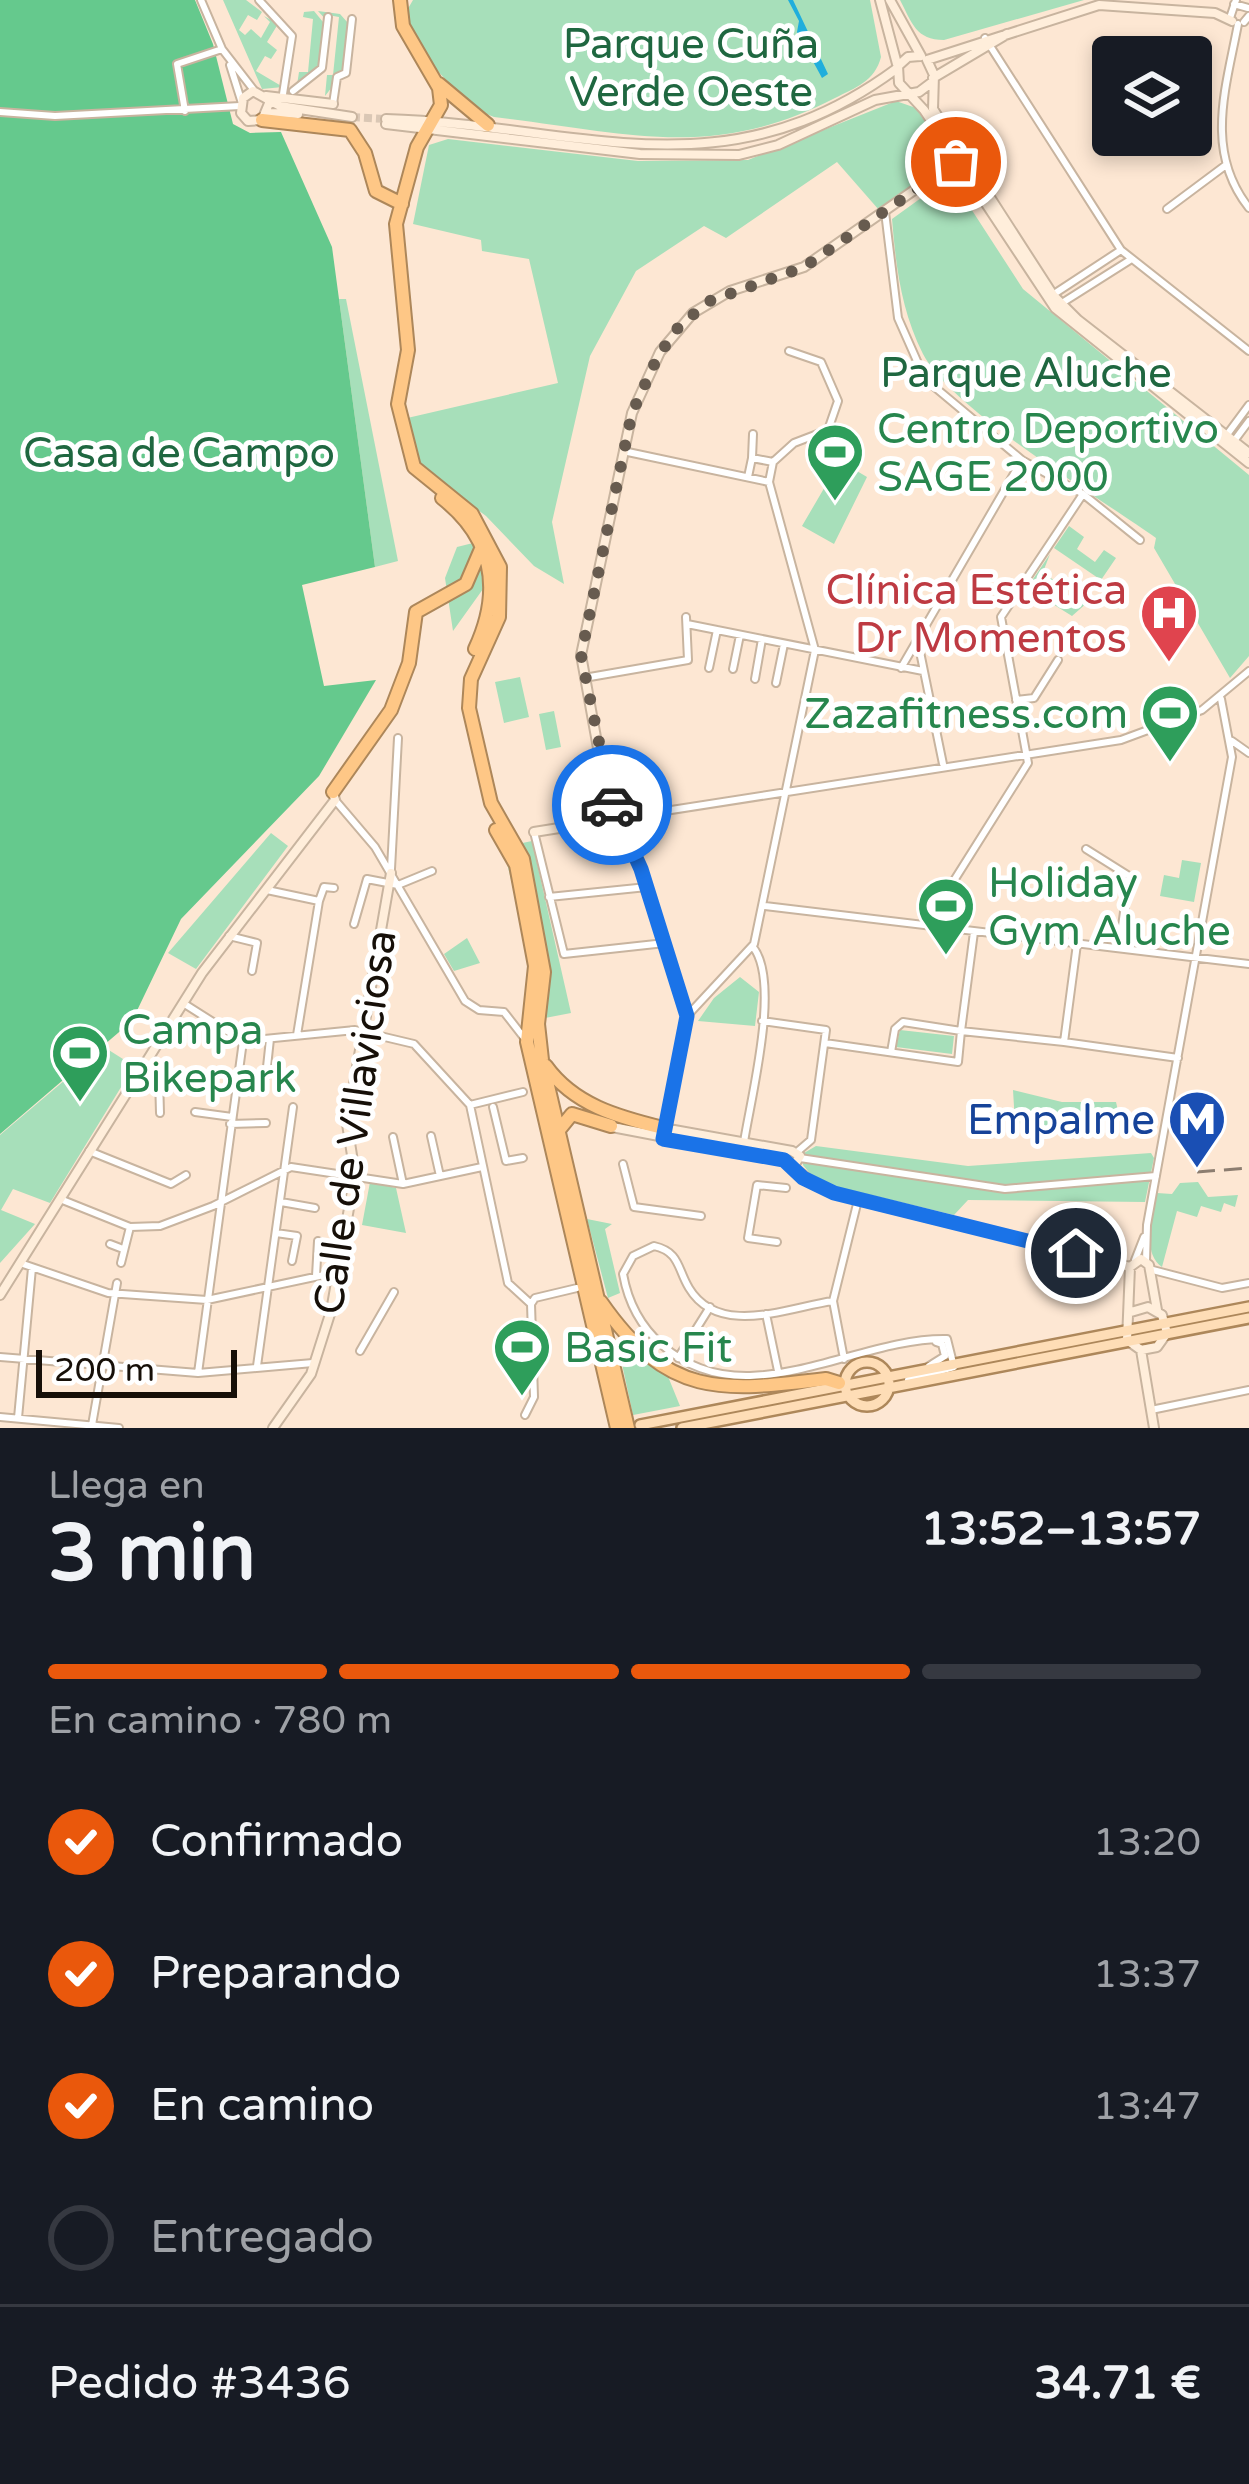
<!DOCTYPE html>
<html lang="es">
<head>
<meta charset="utf-8">
<style>
	body { margin:0; font-family:"Varela Round",sans-serif; background:#242831; color:#f1f3f6; height:100vh; display:flex; flex-direction:column; font-size:45px; white-space:nowrap }
	* { box-sizing:border-box; margin:0 }
	p { font-size:39px; color:#9ea1a6 }
	.icon { flex:none; width:66px; height:66px; fill:none; stroke:currentColor; stroke-width:2; stroke-linecap:round; stroke-linejoin:round }
	.map { position:relative; height:1428px; overflow:hidden }
	.sheet { display:flex; flex-direction:column; background:#171b24; flex:1 }
	.sheet>* { flex:none }
	.controls { position:absolute; left:1092px; top:36px; display:grid; gap:24px }
	.controls a { display:grid; place-items:center; width:120px; height:120px; border-radius:12px; background:#171b24; box-shadow:0 6px 18px #0003; font-size:60px }
	.scale { position:absolute; left:36px; bottom:30px; width:201px; box-sizing:border-box; padding-left:12px; border:6px solid #160f08; border-top:0; font-size:33px; line-height:42px; white-space:nowrap; color:#160f08; -webkit-text-stroke:9px #fff; paint-order:stroke }
	.pin { position:absolute; display:grid; place-items:center; width:102px; height:102px; color:#fff; margin:-51px; border:6px solid #fff; border-radius:50%; box-shadow:0 3px 12px #0007 }
	.courier { position:absolute; display:grid; place-items:center; width:120px; height:120px; margin:-60px; border:9px solid #1a73e8; border-radius:50%; background:#fff; color:#222; box-shadow:0 3px 15px #0007 }
	.summary em { font-style:normal; font-weight:700 }
	.summary div { display:flex; flex-direction:column-reverse }
	.summary { display:flex; align-items:center; justify-content:space-between; height:204px; padding:0 48px }
	h1 { font-size:78px; font-weight:700; line-height:90px }
	.bar { display:grid; grid-template-columns:repeat(4,1fr); gap:18px 12px; align-content:center; height:144px; padding:0 48px }
	.bar i { height:15px; border-radius:9px; background:#363941 }
	.bar .current { background:#ea580c }
	.bar p { grid-column:span 4 }
	.line { display:flex; align-items:center; gap:30px; padding:0 48px; border-top:3px solid #363941 }
	.line div { flex:1 }
	ol { padding:0 48px; list-style:none }
	li { display:flex; align-items:center; gap:36px; height:132px }
	li p { margin-inline-start:auto }
	li .icon { padding:12px; border-radius:50%; background:#ea580c; color:#fff; stroke-width:4 }
	li:last-child { color:#9ea1a6 }
	li i { width:66px; height:66px; border:6px solid #363941; border-radius:50% }
	.map>svg:first-child { display:block }
</style>
</head>
<body>
<div class="map">
<svg width="1249" height="1428" viewBox="0 0 1249 1428">
	<rect width="100%" height="100%" fill="#fde7d3"/>
	<path fill="#a7dfba" d="M223,0H246L262,12L257,20L248,15L239,30L245,35L251,29L261,38L270,22L264,16L278,24L267,42L277,50L271,59L265,56L256,71L283,87L262,89Z
		M413,0H870L881,57C875,81 855,88 835,98C712,162 625,132 494,117L474,109L405,37L399,24Z
		M900,0H1084L944,40C916,40 912,23 900,0Z
		M314,11L323,22L319,68L297,85L299,72H308L313,19L303,17L304,12Z
		M318,11L340,14L348,23L343,73L325,96L327,75H333L339,17L328,15L327,21Z
		M896,101L916,108L949,158L879,210L837,162L726,238L704,226L636,271L590,356L552,522L564,584L534,566L486,516L422,468L403,419L558,383L529,259L482,251L481,240L413,224L429,145L448,139L638,161L748,160Z
		M946,180L953,181L1023,289L1249,475V656L1230,678L1154,548L1156,538C1100,498 951,409 923,354C901,310 896,267 892,219Z
		M339,299H346L398,561L375,567Z
		M840,461L867,477L834,544L802,526Z
		M1069,526L1084,537L1077,549L1095,562L1104,550L1116,558L1101,580L1054,548Z
		M473,543L480,547L488,582L453,631L445,578L457,547Z
		M1050,554L1043,572L1056,582L1049,593L1065,605L1074,593L1088,602L1072,616L1027,588Z
		M520,677L529,717L504,723L495,682Z
		M554,711L561,747L546,750L539,714Z
		M271,833L288,846L196,969L168,953Z
		M532,841L571,1013L545,1018L503,847Z
		M1182,860L1201,863L1194,902L1160,896L1164,875L1179,878Z
		M467,938L480,963L454,971L444,954Z
		M740,977L759,992L755,1026L698,1021L714,998Z
		M900,1030L954,1036L952,1054L896,1047Z
		M104,1047L134,1066L50,1203L13,1189L1,1210L35,1224L0,1263V1135Z
		M1013,1090L1062,1102H1116L1119,1115L1114,1119L1075,1115L1049,1127L1015,1123Z
		M816,1146L968,1166L1151,1153L1154,1158L1145,1202L968,1200L954,1215L817,1182L803,1165L804,1153Z
		M370,1182L396,1188L406,1233L362,1225Z
		M1198,1182L1208,1197L1238,1195L1235,1207L1224,1203L1221,1212L1201,1206L1197,1217L1177,1211L1162,1267C1141,1253 1153,1216 1157,1193L1172,1194L1180,1183Z
		M587,1219L612,1224L605,1229L620,1293L608,1298Z
		M635,1348L667,1374L680,1406L633,1415L619,1350Z"/>
	<path fill="#65c98d" d="M0,0H195L213,44L233,124L250,133L281,132L332,247L375,567L302,585L324,686L376,680L319,776L181,919L132,1021L0,1134Z"/>
	<path fill="#20aedc" d="M788,0H793L828,74L822,78L797,32L799,21Z"/>
	<g fill="none" stroke-linecap="round" stroke-linejoin="round">
		<path stroke="#dac7b5" stroke-width="8" stroke-dasharray="8 4" stroke-linecap="butt" d="M352,117L386,119"/>
		<g stroke="#c8b49f" stroke-width="10">
			<path id="street" d="M201,0L222,49L253,89
				M259,0L292,36L283,94
				M1234,4L1248,8
				M1230,18L1236,0
				M1244,22L1249,16
				M1238,24C1226,88 1204,151 1249,208
				M985,38L1121,250L1249,351
				M230,65L241,100
				M293,91L322,68L328,17
				M333,104L337,77L346,73L352,19
				M185,111L177,64L222,49
				M0,112L55,116L240,106
				M1167,209L1226,165
				M885,212L898,318L925,379L1022,460L1083,494L1140,540
				M1054,294L1121,250
				M1062,303L1130,260
				M1226,436L1249,405
				M1234,441L1249,421
				M623,451L769,482L815,650L754,944L688,1015
				M752,458L753,434
				M773,462L794,443L828,430L838,401L821,362L789,351
				M748,477L752,458L773,462L769,482
				M687,624L923,671
				M918,642L943,764
				M709,668L717,630
				M901,668L1022,460
				M733,669L740,635
				M584,678L688,660L686,617
				M755,679L762,639
				M776,683L784,644
				M1016,700L1034,698L1058,660
				M1232,741L1249,753
				M335,800L375,847L465,1001L479,1010L504,1012L525,1039
				M620,818L1121,740L1202,710L1249,671
				M534,832L564,954L665,943
				M1086,849L1129,876L1119,948
				M391,869L398,738
				M267,890L319,901L297,1035
				M549,897L647,887
				M319,901L324,887L334,888
				M765,906L1249,964
				M354,924L367,879L398,885L432,871
				M926,925L1028,763L1001,617L1083,494
				M974,932L961,1031L1064,1042L1077,944
				M229,936L257,943L252,971
				M183,1003L243,1041L355,1030L414,1044L470,1105L508,1283L531,1304L534,1397L525,1415
				M762,1021L826,1030L811,1140L797,1152
				M1064,1042L1178,1058
				M825,1043L958,1062L961,1031L903,1022L895,1029L891,1052
				M142,1068L159,1077L160,1113
				M266,1076L270,1039
				M470,1105L523,1092
				M493,1107L506,1161L523,1158
				M195,1112L232,1117
				M230,1124L266,1123
				M431,1136L440,1176
				M393,1137L403,1184
				M744,1142C751,1097 781,982 753,947
				M89,1151L171,1184L186,1175
				M800,1158L1005,1189L1156,1176
				M623,1164L634,1207L701,1216
				M60,1199L130,1227L160,1226L213,1206L291,1167L403,1184L482,1167
				M281,1202L315,1208
				M276,1233L297,1236L292,1261
				M777,1242L748,1238L757,1185L786,1188
				M110,1244L123,1249
				M1135,1260L1144,1237
				M1146,1261L1147,1225L1232,757L1221,699
				M20,1263L108,1293L207,1300L338,1272
				M121,1263L130,1227
				M1149,1269L1222,1288L1249,1283
				M316,1276L318,1241
				M833,1301C789,1307 719,1338 689,1288C677,1268 680,1252 654,1246L633,1256L623,1274C628,1302 640,1326 662,1345C745,1419 854,1337 947,1339L954,1367L908,1380
				M531,1304L535,1298L577,1288
				M766,1314L778,1371
				M360,1351L394,1292
				M0,1357L198,1373L313,1363
				M678,1358L710,1307
				M844,1359L833,1301L858,1200
				M257,1366L293,1107
				M929,1366L945,1356L942,1344L936,1342
				M198,1373L243,1041
				M1151,1410L1249,1390
				M0,1417L119,1428
				M18,1418L32,1268
				M92,1425L117,1283"/>
		</g>
		<g stroke="#c8b49f" stroke-width="12">
			<path id="secondary" d="M880,0L897,64
				M890,0L921,56
				M920,56L908,57L898,66L899,83L924,110L1055,308L1249,463
				M927,60L934,75L933,109L1053,295L1078,320L1249,453
				M927,60L1099,5L1215,13L1232,21
				M933,78L1007,34
				M266,96L333,104
				M270,101L262,120L248,121L241,113L243,98L253,91L280,106L352,117
				M269,113L298,114
				M386,119C581,125 722,197 896,69
				M386,124L640,154L739,155L778,145L875,100L919,92L931,83
				M534,832L616,819
				M612,1127L784,1160
				M663,1128L792,1151L800,1156L793,1167
				M663,1139L687,1016L641,869L604,781L581,655L632,413L660,352L693,313L730,291L804,267L963,156
				M784,1160L817,1186L858,1200L1130,1267L1141,1259L1149,1265L1157,1310
				M1130,1267L1127,1340L1141,1350L1157,1347L1167,1333L1162,1315L1148,1307L1131,1312
				M0,1295L202,973L335,800L333,792
				M1141,1350L1154,1428
				M273,1428L311,1374L331,1311L355,1174L347,1124L391,873"/>
		</g>
		<g stroke="#ad875a" stroke-width="14">
			<path id="primary" d="M845 1384a22 22 0 1 1 44 0a22 22 0 1 1-44 0Z
				M640,1425L1249,1307
				M682,1428L1249,1318"/>
		</g>
		<g stroke="#ad875a" stroke-width="16">
			<path id="highway" d="M400,0L403,26L439,88L441,105L417,147L396,224L408,350L398,404L414,467L472,514L500,567L499,617L471,679L469,708L491,803L523,859L544,972L538,1024L542,1060L628,1428
				M439,84L488,125
				M262,120L350,130L365,153L376,191L402,204
				M442,498C494,539 502,591 475,649
				M333,792L391,710L409,663L416,612L466,584L481,549
				M496,830L516,865L535,966L527,1042L617,1428
				M546,1066C574,1105 618,1117 663,1128
				M559,1130L572,1114L611,1126
				M601,1302C668,1398 720,1392 826,1379L839,1383"/>
		</g>
		<use href="#street" stroke="#fff" stroke-width="6"/>
		<use href="#secondary" stroke="#ffeedb" stroke-width="8"/>
		<use href="#primary" stroke="#feddb6" stroke-width="9"/>
		<use href="#highway" stroke="#fec786" stroke-width="12"/>
		<path stroke="#8c7d70" stroke-width="3" stroke-dasharray="18 9" stroke-linecap="butt" d="M1197,1172L1249,1168"/>
	</g>
	<g fill="none" stroke-linecap="round" stroke-linejoin="round">
		<path stroke="#675b4f" stroke-width="12" stroke-dasharray="0 21.6" d="M612,805L581,655L632,413L658,356L680,325L710,301L804,267L956,162"/>
		<path stroke="#1a73e8" stroke-width="15" d="M612,805L641,869L687,1016L663,1139L784,1160L803,1178L834,1193L1076,1253"/>
	</g>
	<defs>
		<g id="stadium-pin" transform="scale(3)"><path d="M0 17L-7.5 6A9.5 9.5 0 1 1 7.5 6Z" fill="#2e9e5b" stroke="#fff"/><path d="M0-5a6.5 5 0 1 0 0 10a6.5 5 0 1 0 0-10ZM-3.5-1.8h7v3.6h-7Z" fill="#fff"/></g>
		<g id="hospital-pin" transform="scale(3)"><path d="M0 17L-7.5 6A9.5 9.5 0 1 1 7.5 6Z" fill="#e0444e" stroke="#fff"/><path d="M-5-5h3v3.5h4V-5h3V5h-3V1.5h-4V5h-3Z" fill="#fff"/></g>
		<g id="metro-pin" transform="scale(3)"><path d="M0 17L-7.5 6A9.5 9.5 0 1 1 7.5 6Z" fill="#1a4fb4" stroke="#fff"/><path d="M-5.5 5V-5H-3L0 0L3-5H5.5V5H3V-.5L0 4L-3-.5V5Z" fill="#fff"/></g>
	</defs>
	<g fill-rule="evenodd">
		<use href="#stadium-pin" x="835" y="452"/>
		<use href="#hospital-pin" x="1169" y="613"/>
		<use href="#stadium-pin" x="1170" y="713"/>
		<use href="#stadium-pin" x="946" y="906"/>
		<use href="#stadium-pin" x="80" y="1053"/>
		<use href="#metro-pin" x="1197" y="1119"/>
		<use href="#stadium-pin" x="522" y="1347"/>
	</g>
	<g text-anchor="middle" stroke-width="10" stroke-linejoin="round" paint-order="stroke">
		<g font-size="42" fill="#1f6740" stroke="#fff">
			<text x="691" y="58">Parque Cuña<tspan x="691" dy="48">Verde Oeste</tspan></text>
			<text x="1026" y="387">Parque Aluche</text>
			<text x="179" y="467">Casa de Campo</text>
		</g>
		<g font-size="42" fill="#27864d" stroke="#fff" text-anchor="start">
			<text x="877" y="443">Centro Deportivo<tspan x="877" dy="48">SAGE 2000</tspan></text>
			<text x="1128" y="728" text-anchor="end">Zazafitness.com</text>
			<text x="988" y="897">Holiday<tspan x="988" dy="48">Gym Aluche</tspan></text>
			<text x="122" y="1044">Campa<tspan x="122" dy="48">Bikepark</tspan></text>
			<text x="564" y="1362">Basic Fit</text>
		</g>
		<g font-size="42" fill="#be3a42" stroke="#fff" text-anchor="end">
			<text x="1127" y="604">Clínica Estética<tspan x="1127" dy="48">Dr Momentos</tspan></text>
		</g>
		<g font-size="42" fill="#164399" stroke="#fff" text-anchor="end">
			<text x="1155" y="1134">Empalme</text>
		</g>
		<g font-size="42" fill="#160f08" stroke="#fff">
			<text transform="translate(354 1122) rotate(-82)" y="15">Calle de Villaviciosa</text>
		</g>
	</g>
</svg>
<div class="controls">
<a><svg class="icon" aria-label="layers" viewBox="0 0 24 24"><path d="M12 4l9 5-9 5-9-5zM3 14l9 5 9-5"/></svg></a>
</div>
<div class="scale">200 m</div>
<div class="pin" style="left:956px;top:162px;background:#ea580c"><svg class="icon" aria-label="bag" viewBox="0 0 24 24"><path d="M5 8h14l-1 12H6zM9 8a3 3 0 0 1 6 0"/></svg></div>
<div class="pin" style="left:1076px;top:1253px;background:#1f2937"><svg class="icon" aria-label="home" viewBox="0 0 24 24"><path d="M3 11l9-7 9 7M6 9v11h12V9"/></svg></div>
<div class="courier" style="left:612px;top:805px"><svg class="icon" aria-label="car" viewBox="0 0 24 24"><path d="M5 17H2v-5l4-1 3-4h7l3 4 3 1v5h-3M9 17h6M6 11h13"/><circle cx="7" cy="17" r="2"/><circle cx="17" cy="17" r="2"/></svg></div>
</div>
<section class="sheet">
<div class="summary"><div><h1>3 min</h1><p>Llega en</p></div><em>13:52–13:57</em></div>
<div class="bar"><i class="current"></i><i class="current"></i><i class="current"></i><i></i><p>En camino · 780 m</p></div>
<ol>
<li><svg class="icon" aria-label="check" viewBox="0 0 24 24"><path d="M5 12l5 5 9-10"/></svg>Confirmado<p>13:20</p></li>
<li><svg class="icon" aria-label="check" viewBox="0 0 24 24"><path d="M5 12l5 5 9-10"/></svg>Preparando<p>13:37</p></li>
<li><svg class="icon" aria-label="check" viewBox="0 0 24 24"><path d="M5 12l5 5 9-10"/></svg>En camino<p>13:47</p></li>
<li><i></i>Entregado</li>
</ol>
<div class="line" style="height:156px"><div>Pedido #3436</div><b>34.71 €</b></div>
</section>
</body>
</html>
